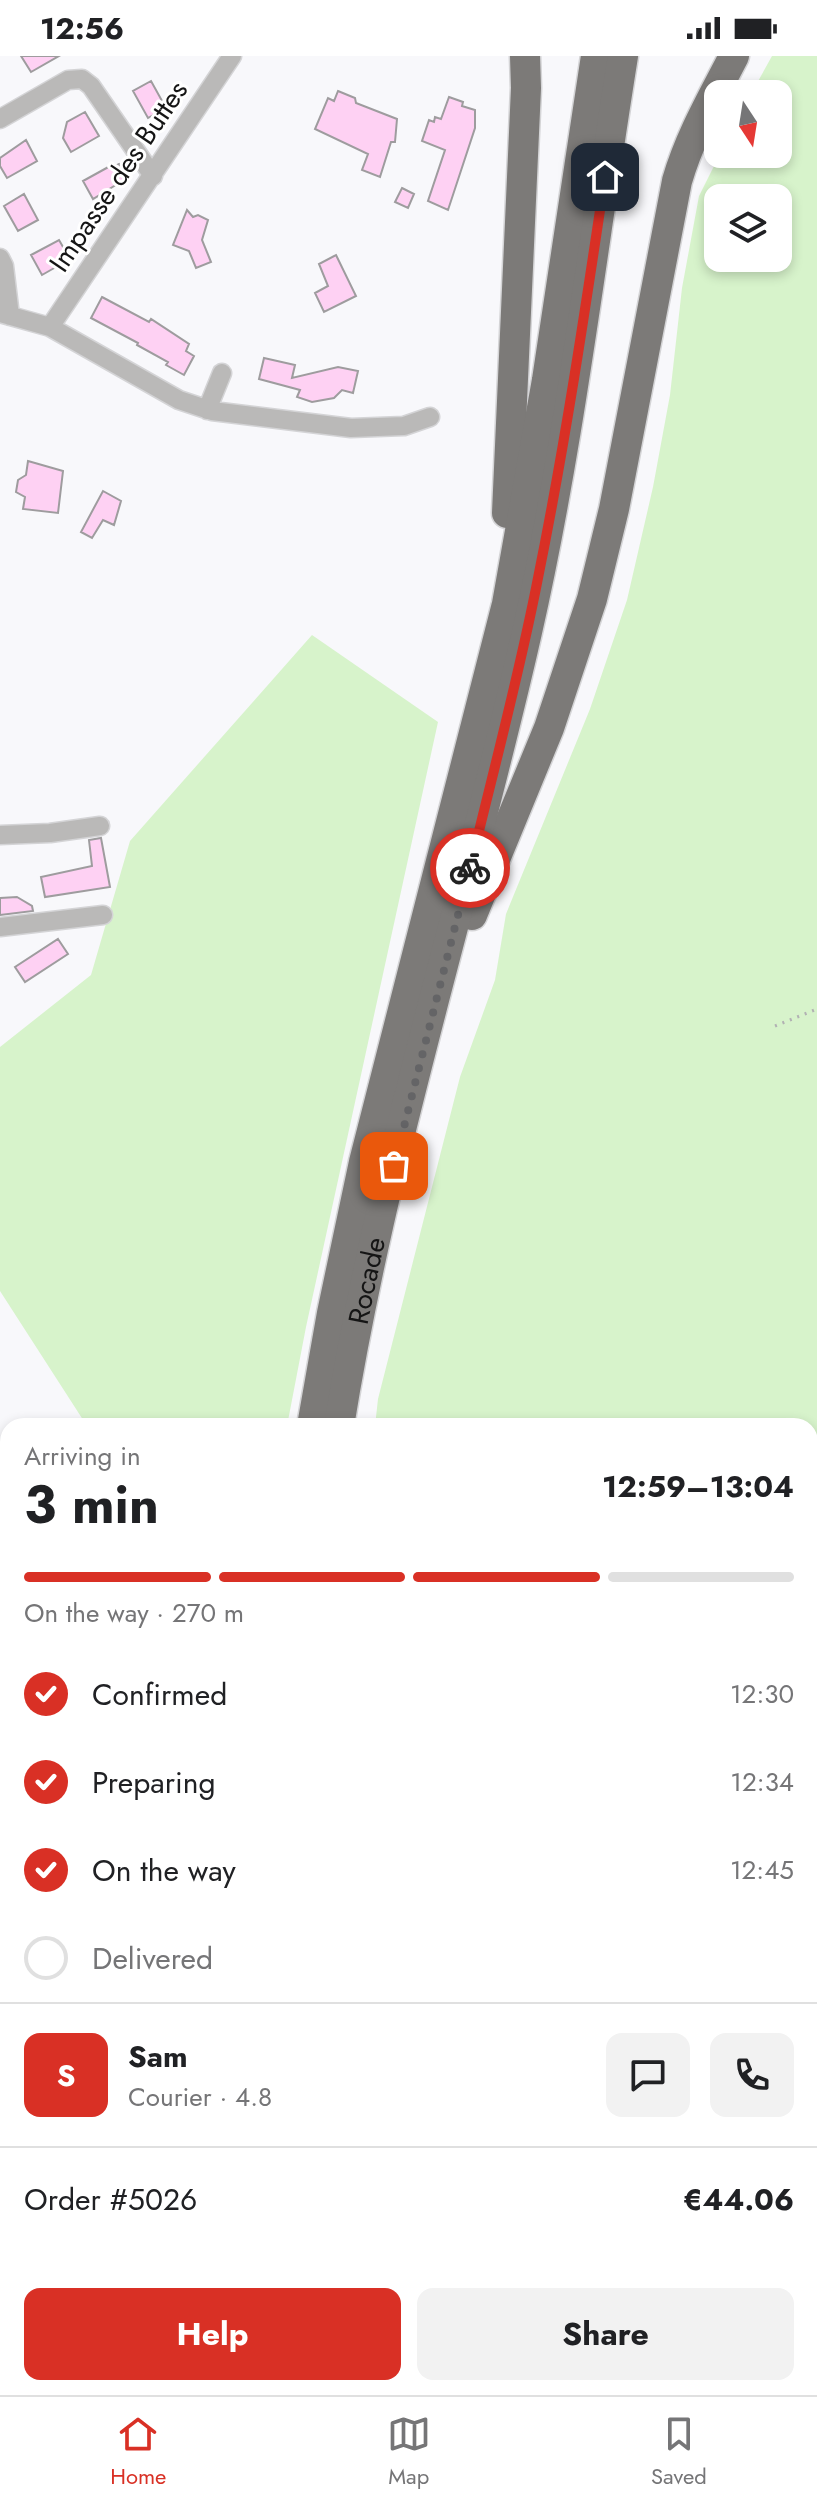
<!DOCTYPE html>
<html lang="en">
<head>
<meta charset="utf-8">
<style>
	body { margin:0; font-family:Jost,sans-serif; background:#f2f2f2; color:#202124; height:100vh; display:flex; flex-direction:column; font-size:30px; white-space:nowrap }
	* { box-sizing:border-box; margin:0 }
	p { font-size:26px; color:#757577 }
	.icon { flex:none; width:44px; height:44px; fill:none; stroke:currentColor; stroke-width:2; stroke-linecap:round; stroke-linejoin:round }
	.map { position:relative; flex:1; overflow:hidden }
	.panel { position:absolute; left:0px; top:1362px; width:818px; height:978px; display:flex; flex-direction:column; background:#fff; border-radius:24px 24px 0 0; box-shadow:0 4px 12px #0003 }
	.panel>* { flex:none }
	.needle { width:52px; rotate:168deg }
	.controls { position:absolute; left:704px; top:24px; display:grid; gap:16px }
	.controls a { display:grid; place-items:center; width:88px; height:88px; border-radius:16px; background:#fff; box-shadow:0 4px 12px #0003; font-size:40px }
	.pin { position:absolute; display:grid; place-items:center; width:68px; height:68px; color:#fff; margin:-34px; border-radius:16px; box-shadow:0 4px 12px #0006 }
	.courier { position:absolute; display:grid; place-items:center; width:80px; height:80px; margin:-40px; border:6px solid #d93025; border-radius:50%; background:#fff; color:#222; box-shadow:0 2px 10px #0007 }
	.head em { font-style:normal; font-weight:700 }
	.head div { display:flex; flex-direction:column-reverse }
	.head { display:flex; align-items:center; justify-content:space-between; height:136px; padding:0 24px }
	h1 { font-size:52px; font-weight:700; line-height:60px }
	.bar { display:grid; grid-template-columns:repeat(4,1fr); gap:12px 8px; align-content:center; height:96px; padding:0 24px }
	.bar i { height:10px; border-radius:6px; background:#e0e0e0 }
	.bar .current { background:#d93025 }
	.bar p { grid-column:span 4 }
	.line { display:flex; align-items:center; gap:20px; padding:0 24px; border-top:2px solid #e0e0e0 }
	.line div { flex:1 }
	.round { display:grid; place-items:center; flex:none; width:84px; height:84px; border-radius:16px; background:#f2f2f2 }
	ol { padding:0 24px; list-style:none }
	li { display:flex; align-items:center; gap:24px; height:88px }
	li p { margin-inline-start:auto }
	li .icon { padding:8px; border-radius:50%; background:#d93025; color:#fff; stroke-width:4 }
	li:last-child { color:#757577 }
	li i { width:44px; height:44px; border:4px solid #e0e0e0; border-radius:50% }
	.cta { display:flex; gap:16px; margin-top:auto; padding:16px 24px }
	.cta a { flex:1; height:92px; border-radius:16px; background:#d93025; color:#fff; font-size:32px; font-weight:700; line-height:92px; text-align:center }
	.cta a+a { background:#f2f2f2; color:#202124 }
	.status { display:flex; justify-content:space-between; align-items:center; height:56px; padding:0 40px; background:#fff; direction:ltr }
	.status svg { height:22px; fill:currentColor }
	.dock { display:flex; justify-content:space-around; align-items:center; height:112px; border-top:2px solid #e0e0e0; background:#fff; font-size:22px; color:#757577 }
	.dock a { display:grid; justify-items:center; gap:4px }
	.dock .current { color:#d93025 }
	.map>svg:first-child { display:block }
</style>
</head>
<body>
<div class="status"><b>12:56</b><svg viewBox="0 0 49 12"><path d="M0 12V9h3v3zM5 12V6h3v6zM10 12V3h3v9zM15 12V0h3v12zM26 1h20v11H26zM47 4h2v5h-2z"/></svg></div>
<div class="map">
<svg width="817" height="2339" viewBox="0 0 817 2339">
	<rect width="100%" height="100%" fill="#f8f8fb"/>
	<path fill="#d7f3cb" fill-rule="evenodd" d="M772,0H817V1728L810,1719V1370H375L378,1343L460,1021L495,924L506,858L590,653L627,544L653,431L670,339L682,232L699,140L720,98H778V38H751ZM718,142H778V202H718Z
		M312,579L438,666L306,1271L287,1370H87L0,1235V991L91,919L130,785Z"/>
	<path fill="#fed1f3" stroke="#9e9c9e" stroke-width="2" d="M21,0H59L31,16Z
		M151,25L166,52L148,62L133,35Z
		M338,35L355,42L356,47L397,63L395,86H391L380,121L362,114L368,98L315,73L328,42L334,45Z
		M449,41L463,46L462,50L475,54V72L448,154L428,145L445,94L422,85L429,64L434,66L435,61L441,63Z
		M85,56L99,80L71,96L63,82L67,66Z
		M26,84L37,105L7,122L0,110V102Z
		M119,108L127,122L93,143L83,125L112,109L113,111Z
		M402,132L414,138L408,152L395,146Z
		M24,138L38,164L18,175L4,150Z
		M187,154L193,161L198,159L208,164L202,184L211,206L196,212L189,195L173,189Z
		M59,184L70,203L42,219L31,199Z
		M336,199L356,240L324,256L315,237L328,230L319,208Z
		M102,241L149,266L151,263L189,288L186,295L194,300L184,319L166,309L168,306L137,289L138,287L91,262Z
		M264,302L295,309L292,322L338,311L358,315L353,337L342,334L334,342L312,346L297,341L300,334L259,323Z
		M28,405L63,415L58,457L23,453L25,441L16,436L18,424L26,419Z
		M103,435L121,445L114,469L103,464L92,482L81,476Z
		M101,782L110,831L45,841L41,821L92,810L89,784Z
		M17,841L32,850L33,855L0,859V842Z
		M58,883L68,898L25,926L15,911Z"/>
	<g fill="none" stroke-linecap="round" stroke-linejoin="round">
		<g stroke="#d4d4d6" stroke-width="12">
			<path id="service" d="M810,1711L817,1722"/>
		</g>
		<g stroke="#d4d4d6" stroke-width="21">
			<path id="minor" d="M0,63L68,24L82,23L91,30L153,120
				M0,202L4,210L10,260
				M0,257L50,271L179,344L212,355L351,372L404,370L430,361
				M50,271L232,0
				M207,354L222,317
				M0,779L50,777L100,770
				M0,871L103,859
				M0,1413L8,1424
				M0,1575L8,1569
				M0,1782L8,1792
				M810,2262L817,2256
				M353,2332V2339
				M698,2332L709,2339
				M432,2339L441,2332
				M723,2339L725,2332"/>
		</g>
		<g stroke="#d4d4d6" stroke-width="29">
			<path id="secondary" d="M0,2171L8,2178
				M188,2332L197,2339"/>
		</g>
		<g stroke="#d4d4d6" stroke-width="33">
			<g id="trunk">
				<path d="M507,457L526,32L525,0"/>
				<path d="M472,859L549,672L592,543L614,453L677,125C690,80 713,41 734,0"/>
				<path d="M312,1370L332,1257L364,1106L507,548L547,324L596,0"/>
				<path id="s1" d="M339,1370C382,1102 467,841 527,576C570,386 592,192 623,0"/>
				<path d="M272,2339V2332"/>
				<path d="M299,2339L300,2332"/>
			</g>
		</g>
		<path stroke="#b1b1b3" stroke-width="3" stroke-dasharray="2 6" stroke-linecap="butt" d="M775,970L817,953
			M0,1922L8,1916"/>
		<use href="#service" stroke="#bab9b8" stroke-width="9"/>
		<use href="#minor" stroke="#bab9b8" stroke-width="18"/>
		<use href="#secondary" stroke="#9b9a99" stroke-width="26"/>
		<use href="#trunk" stroke="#7c7a78" stroke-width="30"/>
	</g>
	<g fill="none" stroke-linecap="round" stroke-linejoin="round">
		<path stroke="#646466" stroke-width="8" stroke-dasharray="0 14.4" d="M394,1110L470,812"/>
		<path stroke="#d93025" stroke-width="10" d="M470,812C493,716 519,620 538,522C565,389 585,255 605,121"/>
	</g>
	<g text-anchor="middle" stroke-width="6" stroke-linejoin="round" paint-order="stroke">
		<g font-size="28" fill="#151515" stroke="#fff">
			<text transform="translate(118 120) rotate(-56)" y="10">Impasse des Buttes</text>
			<text dy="10" stroke="none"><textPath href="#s1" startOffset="148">Rocade</textPath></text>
		</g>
	</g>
</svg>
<div class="controls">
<a><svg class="needle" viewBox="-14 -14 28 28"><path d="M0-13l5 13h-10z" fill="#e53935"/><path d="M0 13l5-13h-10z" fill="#757577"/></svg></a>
<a><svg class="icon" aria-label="layers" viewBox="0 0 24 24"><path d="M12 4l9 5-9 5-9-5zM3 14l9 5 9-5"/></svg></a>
</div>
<div class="pin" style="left:394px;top:1110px;background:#ea580c"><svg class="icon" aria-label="bag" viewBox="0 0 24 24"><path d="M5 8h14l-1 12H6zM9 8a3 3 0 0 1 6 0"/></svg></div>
<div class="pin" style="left:605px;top:121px;background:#1f2937"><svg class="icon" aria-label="home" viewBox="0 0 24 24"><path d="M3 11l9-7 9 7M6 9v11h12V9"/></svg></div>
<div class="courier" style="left:470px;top:812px"><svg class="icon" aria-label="bike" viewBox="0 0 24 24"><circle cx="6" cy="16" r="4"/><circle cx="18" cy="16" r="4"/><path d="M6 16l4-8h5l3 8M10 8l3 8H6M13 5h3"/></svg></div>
<section class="panel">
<div class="head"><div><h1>3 min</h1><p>Arriving in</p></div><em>12:59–13:04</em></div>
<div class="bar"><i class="current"></i><i class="current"></i><i class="current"></i><i></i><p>On the way · 270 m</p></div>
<ol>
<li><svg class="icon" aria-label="check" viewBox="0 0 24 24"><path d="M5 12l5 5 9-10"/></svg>Confirmed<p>12:30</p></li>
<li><svg class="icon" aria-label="check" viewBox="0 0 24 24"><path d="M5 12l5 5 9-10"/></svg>Preparing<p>12:34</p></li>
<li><svg class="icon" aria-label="check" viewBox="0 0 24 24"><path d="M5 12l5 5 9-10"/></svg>On the way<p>12:45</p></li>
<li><i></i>Delivered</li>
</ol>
<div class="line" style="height:144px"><b class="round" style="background:#d93025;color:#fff">S</b><div><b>Sam</b><p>Courier · 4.8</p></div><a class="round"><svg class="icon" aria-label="chat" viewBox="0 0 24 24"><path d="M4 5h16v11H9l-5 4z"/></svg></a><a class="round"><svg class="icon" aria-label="phone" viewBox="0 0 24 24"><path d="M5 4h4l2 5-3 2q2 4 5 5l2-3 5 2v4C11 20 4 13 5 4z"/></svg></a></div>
<div class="line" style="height:104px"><div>Order #5026</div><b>€44.06</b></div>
<div class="cta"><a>Help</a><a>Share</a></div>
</section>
</div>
<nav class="dock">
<a class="current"><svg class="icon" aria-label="home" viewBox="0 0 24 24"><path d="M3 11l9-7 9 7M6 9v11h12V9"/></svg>Home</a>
<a><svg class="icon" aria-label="map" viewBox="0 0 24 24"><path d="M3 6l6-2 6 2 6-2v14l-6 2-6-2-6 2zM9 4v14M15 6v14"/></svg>Map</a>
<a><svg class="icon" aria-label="saved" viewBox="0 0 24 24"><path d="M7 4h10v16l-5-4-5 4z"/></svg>Saved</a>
</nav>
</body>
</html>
